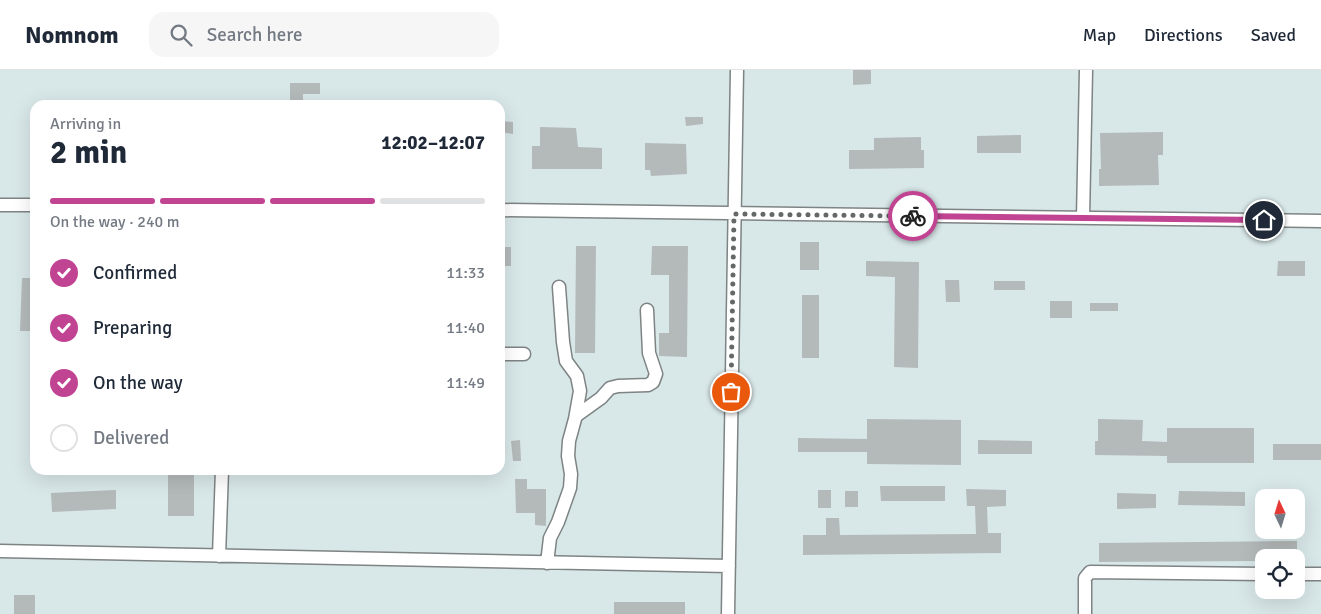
<!DOCTYPE html>
<html lang="en">
<head>
<meta charset="utf-8">
<style>
	body { margin:0; font-family:Signika,sans-serif; background:#f6f6f7; color:#1f2937; height:100vh; display:flex; flex-direction:column; font-size:19px; white-space:nowrap }
	* { box-sizing:border-box; margin:0 }
	p { font-size:16px; color:#747a83 }
	.icon { flex:none; width:28px; height:28px; fill:none; stroke:currentColor; stroke-width:2; stroke-linecap:round; stroke-linejoin:round }
	.map { position:relative; flex:1; overflow:hidden }
	.side { position:absolute; left:30px; top:30px; width:475px; height:375px; display:flex; flex-direction:column; background:#fff; border-radius:15px; box-shadow:0 5px 20px #0002 }
	.side>* { flex:none }
	.needle { width:32px; rotate:356deg }
	.fabs { position:absolute; left:1255px; top:419px; display:grid; gap:10px }
	.fabs a { display:grid; place-items:center; width:50px; height:50px; border-radius:10px; background:#fff; box-shadow:0 5px 20px #0002; font-size:25px }
	.pin { position:absolute; display:grid; place-items:center; width:42px; height:42px; color:#fff; margin:-21px; border:2px solid #fff; border-radius:50%; box-shadow:0 1px 5px #0007 }
	.courier { position:absolute; display:grid; place-items:center; width:50px; height:50px; margin:-25px; border:4px solid #c14492; border-radius:50%; background:#fff; color:#222; box-shadow:0 1px 6px #0007 }
	.overview em { font-style:normal; font-weight:700 }
	.overview div { display:flex; flex-direction:column-reverse }
	.overview { display:flex; align-items:center; justify-content:space-between; height:85px; padding:0 20px }
	h1 { font-size:32px; font-weight:700; line-height:38px }
	.bar { display:grid; grid-template-columns:repeat(4,1fr); gap:8px 5px; align-content:center; height:60px; padding:0 20px }
	.bar i { height:6px; border-radius:4px; background:#e0e1e3 }
	.bar .current { background:#c14492 }
	.bar p { grid-column:span 4 }
	ol { padding:0 20px; list-style:none }
	li { display:flex; align-items:center; gap:15px; height:55px }
	li p { margin-inline-start:auto }
	li .icon { padding:5px; border-radius:50%; background:#c14492; color:#fff; stroke-width:4 }
	li:last-child { color:#747a83 }
	li i { width:28px; height:28px; border:2px solid #e0e1e3; border-radius:50% }
	header { display:flex; align-items:center; gap:30px; box-sizing:border-box; height:70px; padding:0 25px; background:#fff; border-bottom:1px solid #e0e1e3 }
	header strong { font-size:24px }
	nav { display:flex; gap:28px; margin-inline-start:auto; font-size:18px }
	.search { width:350px; height:45px; background:#f6f6f7; display:flex; align-items:center; gap:12px; box-sizing:border-box; padding:0 18px; border-radius:15px; color:#747a83; font-size:19px }
	.map>svg:first-child { display:block }
</style>
</head>
<body>
<header>
<strong>Nomnom</strong>
<div class="search"><svg class="icon" aria-label="search" viewBox="0 0 24 24"><circle cx="10" cy="10" r="6"/><path d="M15 15l6 6"/></svg>Search here</div>
<nav><a>Map</a><a>Directions</a><a>Saved</a></nav>
</header>
<div class="map">
<svg width="1321" height="544" viewBox="0 0 1321 544">
	<rect width="100%" height="100%" fill="#eef4f4"/>
	<path fill="#d8e7e8" fill-rule="evenodd" d="M0,0H1321V544H0ZM35,35H500V400H35ZM1264,428H1296V460H1264ZM1264,488H1296V520H1264Z"/>
	<path fill="#b4b9b9" d="M853,0H871V14L853,15Z
		M290,13H320V24H303V32H290Z
		M685,47H703V54L686,56Z
		M500,51L513,52V64L500,62Z
		M540,57L576,58L578,77L602,78V99H532V76H540Z
		M1163,62V85H1158L1159,115L1099,116V99H1101L1100,63Z
		M1021,65V83H977V66Z
		M921,67V80H924V98L849,99V80H874V68Z
		M645,73L686,74L687,104L651,106L650,100H645Z
		M800,172H819V200H800Z
		M576,176H596L595,283H575Z
		M652,176H688L687,287L659,286V263H669V205H651Z
		M500,177H511V196H500Z
		M866,191L919,192L918,298L894,297L895,207L866,206Z
		M1278,191H1305V206H1277Z
		M22,208H35L33,261H20Z
		M945,210H959L960,232H946Z
		M994,211H1025V220H994Z
		M802,225H819V288H802Z
		M1050,231H1072V248H1050Z
		M1090,233H1118V241H1090Z
		M867,349L961,350V395L867,394V382H798V368L867,369Z
		M1098,349L1143,350L1142,371L1167,372V358H1254V393H1167V386L1095,385V371H1098Z
		M520,370L521,391H513L511,371Z
		M978,370L1032,371V384H978Z
		M1273,374H1321V390H1273Z
		M168,403H194V446H168Z
		M515,409H527V419H546V456L535,455V443H516Z
		M880,416H945V431H881Z
		M966,419L1006,420V436L987,437L988,463H1001V483L803,485V465H826V448H839L840,465L976,464L975,436H967Z
		M116,420V439L52,442L51,423Z
		M818,420H831V438H818Z
		M845,421H858V437H845Z
		M1179,421L1245,422V436L1178,435Z
		M1117,423L1156,424V438L1117,439Z
		M1297,471V488H1264V491L1099,492V473Z
		M14,525H35V544H14Z
		M614,532H685V544H614Z"/>
	<g fill="none" stroke-linecap="round" stroke-linejoin="round">
		<g stroke="#7e8383" stroke-width="15">
			<path id="minor" d="M0,135H35
				M500,140L1321,151
				M1083,148L1086,0
				M500,284H524
				M576,346L601,328L610,318L618,316L648,315L653,312L656,304L649,283L647,240
				M0,481L729,496
				M219,486L222,400
				M547,493L550,468L558,452L570,418L571,404L568,386L569,371L575,349L580,321L577,306L566,291L563,272L559,217
				M1296,504H1321
				M728,544L737,0
				M1085,544V508L1090,502L1264,504"/>
		</g>
		<use href="#minor" stroke="#fff" stroke-width="12"/>
	</g>
	<g fill="none" stroke-linecap="round" stroke-linejoin="round">
		<path stroke="#646868" stroke-width="5" stroke-dasharray="0 9" d="M731,322L734,144L913,146"/>
		<path stroke="#c14492" stroke-width="6" d="M913,146L1264,150"/>
	</g>
</svg>
<div class="fabs">
<a><svg class="needle" viewBox="-14 -14 28 28"><path d="M0-13l5 13h-10z" fill="#e53935"/><path d="M0 13l5-13h-10z" fill="#747a83"/></svg></a>
<a><svg class="icon" aria-label="locate" viewBox="0 0 24 24"><circle cx="12" cy="12" r="6"/><path d="M12 2v4M12 18v4M2 12h4M18 12h4"/></svg></a>
</div>
<div class="pin" style="left:731px;top:322px;background:#ea580c"><svg class="icon" aria-label="bag" viewBox="0 0 24 24"><path d="M5 8h14l-1 12H6zM9 8a3 3 0 0 1 6 0"/></svg></div>
<div class="pin" style="left:1264px;top:150px;background:#1f2937"><svg class="icon" aria-label="home" viewBox="0 0 24 24"><path d="M3 11l9-7 9 7M6 9v11h12V9"/></svg></div>
<div class="courier" style="left:913px;top:146px"><svg class="icon" aria-label="bike" viewBox="0 0 24 24"><circle cx="6" cy="16" r="4"/><circle cx="18" cy="16" r="4"/><path d="M6 16l4-8h5l3 8M10 8l3 8H6M13 5h3"/></svg></div>
<section class="side">
<div class="overview"><div><h1>2 min</h1><p>Arriving in</p></div><em>12:02–12:07</em></div>
<div class="bar"><i class="current"></i><i class="current"></i><i class="current"></i><i></i><p>On the way · 240 m</p></div>
<ol>
<li><svg class="icon" aria-label="check" viewBox="0 0 24 24"><path d="M5 12l5 5 9-10"/></svg>Confirmed<p>11:33</p></li>
<li><svg class="icon" aria-label="check" viewBox="0 0 24 24"><path d="M5 12l5 5 9-10"/></svg>Preparing<p>11:40</p></li>
<li><svg class="icon" aria-label="check" viewBox="0 0 24 24"><path d="M5 12l5 5 9-10"/></svg>On the way<p>11:49</p></li>
<li><i></i>Delivered</li>
</ol>
</section>
</div>
</body>
</html>
